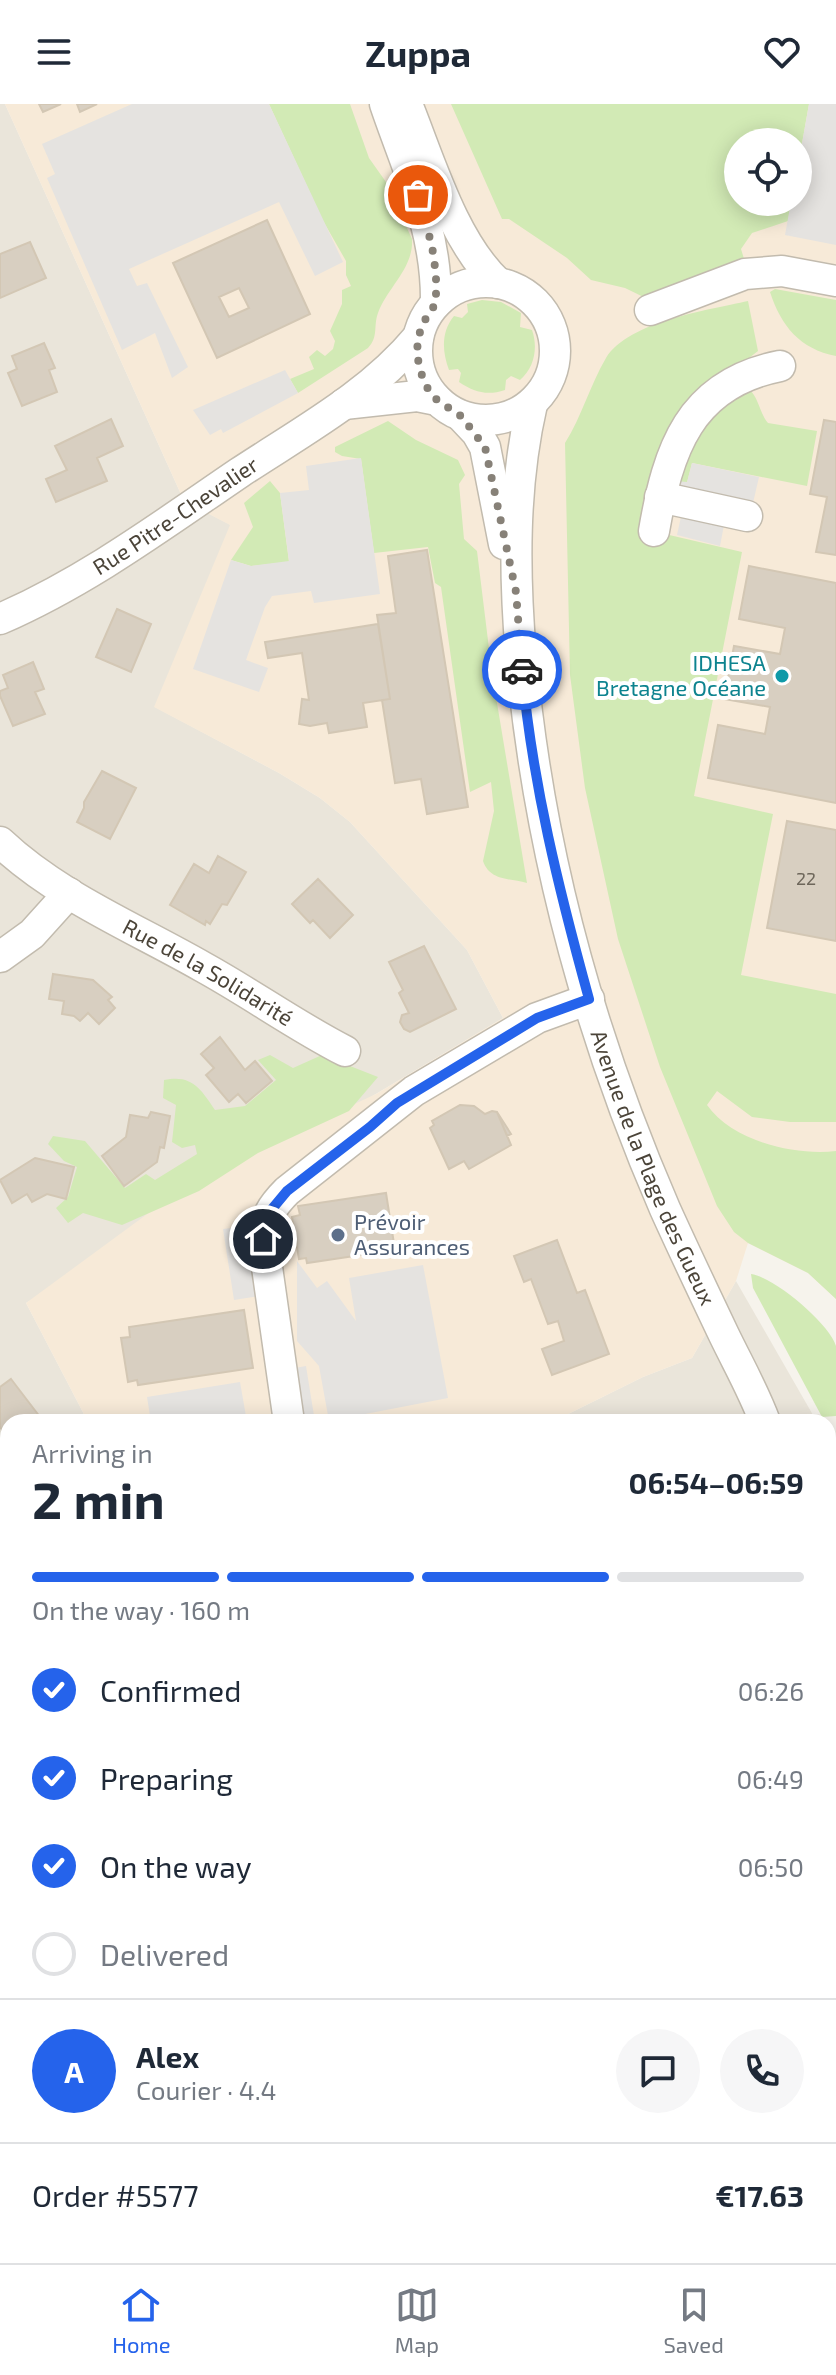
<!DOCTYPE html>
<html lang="en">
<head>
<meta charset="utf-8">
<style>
	body { margin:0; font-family:"Exo 2",sans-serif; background:#f6f6f7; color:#1f2937; height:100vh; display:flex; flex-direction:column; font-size:30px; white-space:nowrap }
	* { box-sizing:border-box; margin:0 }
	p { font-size:26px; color:#747a83 }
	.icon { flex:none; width:44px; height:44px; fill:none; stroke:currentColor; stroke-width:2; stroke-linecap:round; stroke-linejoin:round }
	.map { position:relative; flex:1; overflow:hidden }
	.side { position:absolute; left:0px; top:1310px; width:836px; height:850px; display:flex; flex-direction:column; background:#fff; border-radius:24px 24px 0 0; box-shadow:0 4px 20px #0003 }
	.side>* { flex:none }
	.fabs { position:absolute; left:724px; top:24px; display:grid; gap:16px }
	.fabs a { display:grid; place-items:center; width:88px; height:88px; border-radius:50%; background:#fff; box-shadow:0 4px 20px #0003; font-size:40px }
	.pin { position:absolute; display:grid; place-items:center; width:68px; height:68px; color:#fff; margin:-34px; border:4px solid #fff; border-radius:50%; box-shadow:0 2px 8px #0007 }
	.courier { position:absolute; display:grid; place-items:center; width:80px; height:80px; margin:-40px; border:6px solid #2563eb; border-radius:50%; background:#fff; color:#222; box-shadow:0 2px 10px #0007 }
	.head em { font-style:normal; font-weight:700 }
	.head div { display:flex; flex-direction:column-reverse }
	.head { display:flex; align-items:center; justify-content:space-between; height:136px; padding:0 32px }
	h1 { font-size:52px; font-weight:700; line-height:60px }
	.bar { display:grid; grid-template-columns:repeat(4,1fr); gap:12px 8px; align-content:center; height:96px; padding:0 32px }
	.bar i { height:10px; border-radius:6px; background:#e0e1e3 }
	.bar .selected { background:#2563eb }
	.bar p { grid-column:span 4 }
	.line { display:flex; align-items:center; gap:20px; padding:0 32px; border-top:2px solid #e0e1e3 }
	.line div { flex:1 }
	.round { display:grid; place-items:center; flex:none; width:84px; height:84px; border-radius:42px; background:#f6f6f7 }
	ol { padding:0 32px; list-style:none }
	li { display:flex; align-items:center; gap:24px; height:88px }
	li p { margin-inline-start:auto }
	li .icon { padding:8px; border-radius:50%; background:#2563eb; color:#fff; stroke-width:4 }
	li:last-child { color:#747a83 }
	li i { width:44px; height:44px; border:4px solid #e0e1e3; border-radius:50% }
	header { display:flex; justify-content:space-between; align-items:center; height:104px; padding:0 32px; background:#fff; font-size:36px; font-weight:700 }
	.dock { display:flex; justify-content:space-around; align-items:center; height:112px; border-top:2px solid #e0e1e3; background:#fff; font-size:22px; color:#747a83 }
	.dock a { display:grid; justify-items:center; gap:4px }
	.dock .selected { color:#2563eb }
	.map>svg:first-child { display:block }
</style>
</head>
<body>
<header><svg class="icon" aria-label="menu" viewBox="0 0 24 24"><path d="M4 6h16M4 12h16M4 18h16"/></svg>Zuppa<svg class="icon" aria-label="heart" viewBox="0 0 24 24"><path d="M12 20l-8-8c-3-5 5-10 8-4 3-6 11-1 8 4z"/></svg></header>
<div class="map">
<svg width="836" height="2159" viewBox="0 0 836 2159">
	<rect width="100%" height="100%" fill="#f6f3ec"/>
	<path fill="#eae5da" d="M0,0H5L184,397L231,421L155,603L279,669L320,694L350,718L467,846L503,914L26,1199L88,1318H8V2152H764L761,2159H0Z
		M736,1177L817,1318H552L643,1273L692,1254Z
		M828,1337L836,1351V1982L828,2001Z"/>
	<path fill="#f7ead8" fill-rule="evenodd" d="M5,0H836V1195L808,1169L748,1139L736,1177L692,1254L643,1273L552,1318H88L26,1199L199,1072L376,990L503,914L467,846L350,718L320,694L279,669L154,603L230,421L184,397ZM738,38H798V98H738Z"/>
	<path fill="#d2eab5" d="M269,0H350L369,54L386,78L412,135C414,164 387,184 378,209C373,223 379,232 368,244L298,289L290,275L314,265L309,253L317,246L325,252L333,245L335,237L330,227L342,200V186L351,182L346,171V157L322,115Z
		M451,0H809L798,62V38H738V98H791L788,117L752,129L741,145L745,158L658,200L625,184L591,176L567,154L509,115H502Z
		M775,185L836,196V252C800,245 781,222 770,188Z
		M482,196L501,198L521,209L520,223L532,226C538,243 535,263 520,276L511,272L506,276L505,286C487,292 474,288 459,278L461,269L458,265L449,266C442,247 441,228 454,212L462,214L468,208L467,200Z
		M748,197L758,247L701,291L665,430L742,448L694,692L773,710L741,871L836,890V1018H790L752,1013L717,987L707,1001C732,1037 795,1052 836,1047V1195L808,1169L748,1139L734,1128L717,1102L660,963L618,835L585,684L570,571L565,339C582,312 590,281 606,254C629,217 709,206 748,197Z
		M749,285C759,294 759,308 768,319L817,327L807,382L692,359L687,379L676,377L679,360L711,310Z
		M388,317L416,336L458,356L465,371L459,380L464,435L477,447L492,569L527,779C509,774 490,777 483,757L494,707L491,678L470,688L441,483L435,479L428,443L374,449L361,355L342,352L335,348V343Z
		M270,377L280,389L289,458L251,462L231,456L253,423L244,399Z
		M270,951L293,964L322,951L378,973L349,1007L258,1049L199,1087L122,1121L83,1109L68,1119L56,1104L68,1093L77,1063L64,1057L48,1040L53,1032L85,1037L125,1084L146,1070L155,1076L197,1050L195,1041L182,1044L172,1038L176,1001L163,994L164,976C192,970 201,985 215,1006L245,1002L276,976L258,956Z
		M751,1170C774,1173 829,1219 836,1242C836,1257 836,1294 836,1312L822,1313L753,1184Z
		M8,1858V2152H687L685,2159H0V1860Z
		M836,1982V2159H761L764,2152H828V2001Z"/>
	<path fill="#e5e3e0" d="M132,0H269L343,158L315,172L279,98L129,165L137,182L147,179L188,263L172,274L155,229L122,246L47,74L55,70L42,40Z
		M809,0H836V141L785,131L791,98H798V62Z
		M285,266L298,289L223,329L221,325L210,331L193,306Z
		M361,354L380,490L314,499L311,487L272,492L265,503L246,556L268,564L259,588L193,565L231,456L251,462L289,457L280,389L309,386L306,362Z
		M692,359L759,373L747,425L724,421L720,442L677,431L681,413L668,410L676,377L687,378Z
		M249,1122L259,1192L234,1196L223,1125Z
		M297,1157L317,1184L327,1177L356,1217L349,1174L423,1161L448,1294L329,1317L319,1262L297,1237Z
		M306,1262L315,1318H303L295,1264Z
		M240,1278L247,1318H151L147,1293Z"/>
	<path fill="#d8cfc1" stroke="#d3c7b4" stroke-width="2" fill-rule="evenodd" d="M39,0H61L43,8Z
		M77,0H97L80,8Z
		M267,116L310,210L217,254L173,159ZM239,184L249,204L229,213L219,193Z
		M30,138L46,174L0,194V150Z
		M44,239L55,264L49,266L57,288L22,302L8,269L17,265L12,252Z
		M111,315L123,342L97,354L107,377L56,398L46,375L67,366L55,342Z
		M824,316L836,318V451L816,448L827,393L810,390Z
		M427,446L468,703L427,710L421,675L395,679L382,596L390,595L377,511L396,509L388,452Z
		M749,462L836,479V699L708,674L718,621L765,630L770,603L724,595L734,542L780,550L785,524L739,515Z
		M117,505L151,520L131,568L96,553Z
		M378,520L390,595L363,599L367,623L329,629L327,619L310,622L299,620L302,595L309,596L302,549L268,554L265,538Z
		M33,558L44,585L35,588L45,610L13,622L0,592V587L8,584L3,571Z
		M102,667L136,684L110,735L77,718L84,704V698Z
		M787,717L836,726V837L767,824Z
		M218,752L246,768L227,801L222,800L210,820L206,817L205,821L170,801L194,760L209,769Z
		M318,775L353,811L330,834L313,816L310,819L292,800Z
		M424,842L456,905L410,928L404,925L400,918L402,911L409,909L399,889L403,886L389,858Z
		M53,870L93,876L112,893L108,896L115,904L99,920L88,909L80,917L74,912L62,910L64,897L49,895Z
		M220,933L245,966L255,957L272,977L246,999L238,990L229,998L206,971L214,964L201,950Z
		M460,1001L474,1002L485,1010L492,1007L497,1008L511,1041L469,1065L464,1057L449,1065L430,1024L434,1021L432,1017Z
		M151,1008L170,1012L164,1044L160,1043L157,1058L124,1082L102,1052L126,1033L130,1011L148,1014Z
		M497,1008L511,1030L507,1032Z
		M35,1054L74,1063L66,1095L47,1090L32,1098L27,1090L12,1099L0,1076Z
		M386,1089L395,1146L307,1159L306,1154L299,1155L292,1113L300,1111L298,1102Z
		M557,1136L577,1189L585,1186L609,1250L552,1271L542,1245L564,1237L558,1217L548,1220L531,1175L524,1178L514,1152Z
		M244,1206L253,1264L138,1281L137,1276L128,1278L121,1234L130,1233L129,1223Z
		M11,1275L40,1313L33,1318H8V1334L0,1323V1283Z
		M426,1313L427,1318H388Z
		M8,1553V1610L0,1612V1556Z
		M5,1676L8,1737L0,1739V1677Z"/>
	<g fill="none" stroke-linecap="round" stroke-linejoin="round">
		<g stroke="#c2bbae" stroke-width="33">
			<g id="minor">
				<path d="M385,0C408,68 437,125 436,199"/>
				<path d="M407,0C430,57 453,137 498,179"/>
				<circle cx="486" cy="247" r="69"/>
				<path d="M650,206L745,170L782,167L836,177"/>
				<path d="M344,300L417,292L437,296"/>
				<path id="s1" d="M532,300C513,382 514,468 521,552C538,742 589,930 665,1105C684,1147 704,1189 724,1231C738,1260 754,1288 765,1318"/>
				<path d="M461,312L477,329L485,343L504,440"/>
				<path d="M660,393L747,412"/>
				<path d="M654,427C668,346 689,280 780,262"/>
				<path id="s2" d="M0,515C87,477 161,422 239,369C301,328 370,291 418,233"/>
				<path id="s3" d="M0,738C57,792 135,824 203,863C252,890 296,922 345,947"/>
				<path d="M0,853L32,830L69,789"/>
				<path d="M289,1318L263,1135C265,1113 272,1102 287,1087L414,987L537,914L589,895"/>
				<path d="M828,1396L836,1404"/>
				<path d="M828,1854L836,1834"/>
				<path d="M828,1923L836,1903"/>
				<path d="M653,2159L655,2152"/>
				<path d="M701,2159L704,2152"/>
				<path d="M728,2159L731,2152"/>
			</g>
		</g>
		<g stroke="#e6c16a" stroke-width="43">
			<path id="major" d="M828,1472L836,1462
				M828,1598L836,1608
				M0,1813L8,1811
				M0,1850L8,1848"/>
		</g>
		<use href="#minor" stroke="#fff" stroke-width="30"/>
		<use href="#major" stroke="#ffe39c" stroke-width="40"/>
	</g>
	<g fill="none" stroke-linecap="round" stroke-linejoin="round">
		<path stroke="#878178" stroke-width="8" stroke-dasharray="0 14.4" d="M418,91L432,142L436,170V199L426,214L418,233L417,250L420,266L426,282L437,296L461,312L485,343L516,488L522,566"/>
		<path stroke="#2563eb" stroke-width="10" d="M263,1135L267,1111L287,1087L370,1023L397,999L537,914L589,895C559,786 532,678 522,566"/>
	</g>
	<circle fill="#0f9aa8" stroke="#fff" stroke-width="3" cx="782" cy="572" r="8"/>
	<circle fill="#5c6f8a" stroke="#fff" stroke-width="3" cx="338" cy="1131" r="8"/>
	<g text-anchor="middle" stroke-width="8" stroke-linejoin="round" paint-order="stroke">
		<g font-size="18" fill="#6e675b">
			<text x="806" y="781">22</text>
		</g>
		<g font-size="22" fill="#4b4439" stroke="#fff">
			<text dy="8" stroke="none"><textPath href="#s2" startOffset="204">Rue Pitre-Chevalier</textPath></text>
			<text dy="8" stroke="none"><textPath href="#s3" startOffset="246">Rue de la Solidarité</textPath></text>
			<text dy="8" stroke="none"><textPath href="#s1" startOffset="784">Avenue de la Plage des Gueux</textPath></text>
		</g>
		<g font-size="22" fill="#0d838f" stroke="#fff" text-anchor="end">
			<text x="766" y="567">IDHESA<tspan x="766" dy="25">Bretagne Océane</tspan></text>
		</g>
		<g font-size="22" fill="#4e5e75" stroke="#fff" text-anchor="start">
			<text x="354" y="1126">Prévoir<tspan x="354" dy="25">Assurances</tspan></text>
		</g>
	</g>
</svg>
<div class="fabs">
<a><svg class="icon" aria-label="locate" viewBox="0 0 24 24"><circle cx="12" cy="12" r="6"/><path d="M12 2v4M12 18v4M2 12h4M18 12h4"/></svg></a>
</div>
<div class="pin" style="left:418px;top:91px;background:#ea580c"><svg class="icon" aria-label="bag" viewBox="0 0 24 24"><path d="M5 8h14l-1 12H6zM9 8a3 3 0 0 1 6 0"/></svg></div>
<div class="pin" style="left:263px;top:1135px;background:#1f2937"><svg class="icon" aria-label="home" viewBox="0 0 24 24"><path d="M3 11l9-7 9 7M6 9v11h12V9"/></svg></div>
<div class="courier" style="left:522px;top:566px"><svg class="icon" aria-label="car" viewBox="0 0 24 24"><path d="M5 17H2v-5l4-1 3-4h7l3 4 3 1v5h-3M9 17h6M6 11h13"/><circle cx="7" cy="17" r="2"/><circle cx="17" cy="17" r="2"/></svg></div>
<section class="side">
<div class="head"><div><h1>2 min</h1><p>Arriving in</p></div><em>06:54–06:59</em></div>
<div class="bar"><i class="selected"></i><i class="selected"></i><i class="selected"></i><i></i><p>On the way · 160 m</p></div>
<ol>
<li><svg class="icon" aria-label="check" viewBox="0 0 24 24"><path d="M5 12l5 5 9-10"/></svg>Confirmed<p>06:26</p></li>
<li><svg class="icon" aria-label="check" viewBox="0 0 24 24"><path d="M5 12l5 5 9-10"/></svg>Preparing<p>06:49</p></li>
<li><svg class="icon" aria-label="check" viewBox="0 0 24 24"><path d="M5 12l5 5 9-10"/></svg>On the way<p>06:50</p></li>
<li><i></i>Delivered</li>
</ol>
<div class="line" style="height:144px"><b class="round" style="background:#2563eb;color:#fff">A</b><div><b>Alex</b><p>Courier · 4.4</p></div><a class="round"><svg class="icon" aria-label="chat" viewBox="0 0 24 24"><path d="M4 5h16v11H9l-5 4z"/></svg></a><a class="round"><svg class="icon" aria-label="phone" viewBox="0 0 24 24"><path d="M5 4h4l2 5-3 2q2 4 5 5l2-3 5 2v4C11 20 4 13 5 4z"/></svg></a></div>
<div class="line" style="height:104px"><div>Order #5577</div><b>€17.63</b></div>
</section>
</div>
<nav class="dock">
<a class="selected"><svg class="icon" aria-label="home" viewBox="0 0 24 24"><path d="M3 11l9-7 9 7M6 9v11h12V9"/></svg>Home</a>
<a><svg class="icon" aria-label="map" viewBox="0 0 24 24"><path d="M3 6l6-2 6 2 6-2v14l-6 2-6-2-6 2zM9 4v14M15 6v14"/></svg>Map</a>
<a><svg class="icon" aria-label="saved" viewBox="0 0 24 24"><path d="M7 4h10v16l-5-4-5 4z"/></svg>Saved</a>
</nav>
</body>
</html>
